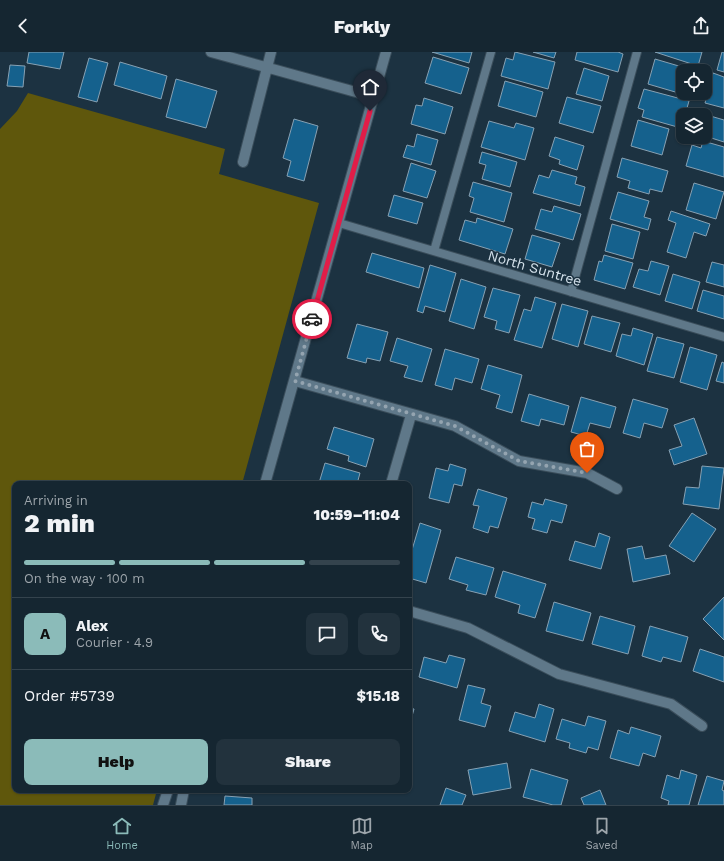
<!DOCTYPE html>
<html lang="en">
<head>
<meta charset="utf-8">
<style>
	body { margin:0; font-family:"Work Sans",sans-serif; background:#22323d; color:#f1f3f6; height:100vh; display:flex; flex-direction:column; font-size:15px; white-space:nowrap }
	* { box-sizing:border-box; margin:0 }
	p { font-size:13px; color:#9da5ab }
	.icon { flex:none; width:22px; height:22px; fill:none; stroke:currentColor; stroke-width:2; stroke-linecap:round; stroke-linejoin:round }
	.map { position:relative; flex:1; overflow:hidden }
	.panel { position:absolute; left:12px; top:429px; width:400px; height:312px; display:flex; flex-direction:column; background:#152631; border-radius:8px; box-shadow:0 1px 3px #0004,0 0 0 1px #34434d }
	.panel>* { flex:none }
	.tools { position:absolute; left:676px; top:12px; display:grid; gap:8px }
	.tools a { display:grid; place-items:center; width:36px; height:36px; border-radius:8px; background:#152631; box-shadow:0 1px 3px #0004,0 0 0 1px #34434d; font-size:20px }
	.pin { position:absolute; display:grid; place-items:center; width:34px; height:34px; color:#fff; margin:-41px -17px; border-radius:50% 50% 50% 0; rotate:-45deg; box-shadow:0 0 4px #0007 }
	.pin .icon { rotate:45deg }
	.courier { position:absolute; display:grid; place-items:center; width:40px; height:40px; margin:-20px; border:3px solid #e11d48; border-radius:50%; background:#fff; color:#222; box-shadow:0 1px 5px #0007 }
	.head em { font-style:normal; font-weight:800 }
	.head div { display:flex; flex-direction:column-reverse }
	.head { display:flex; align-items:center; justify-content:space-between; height:68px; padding:0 12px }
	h1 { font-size:26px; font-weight:800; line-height:30px }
	.bar { display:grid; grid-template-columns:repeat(4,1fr); gap:6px 4px; align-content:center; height:48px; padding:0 12px }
	.bar i { height:5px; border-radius:3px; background:#34434d }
	.bar .selected { background:#8bbbb9 }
	.bar p { grid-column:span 4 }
	.line { display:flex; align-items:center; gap:10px; padding:0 12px; border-top:1px solid #34434d }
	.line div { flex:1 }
	.round { display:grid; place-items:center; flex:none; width:42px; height:42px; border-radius:8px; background:#22323d }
	.action { display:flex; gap:8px; margin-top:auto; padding:8px 12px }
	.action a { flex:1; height:46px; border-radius:8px; background:#8bbbb9; color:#111; font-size:16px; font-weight:800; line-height:46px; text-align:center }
	.action a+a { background:#22323d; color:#f1f3f6 }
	header { display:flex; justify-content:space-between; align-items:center; height:52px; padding:0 12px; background:#152631; font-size:18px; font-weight:800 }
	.tabs { display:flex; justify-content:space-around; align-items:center; height:56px; border-top:1px solid #34434d; background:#152631; font-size:11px; color:#9da5ab }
	.tabs a { display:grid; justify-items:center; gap:2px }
	.tabs .selected { color:#8bbbb9 }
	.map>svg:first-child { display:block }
</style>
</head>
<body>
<header><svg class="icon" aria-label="back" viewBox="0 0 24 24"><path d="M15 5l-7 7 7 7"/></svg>Forkly<svg class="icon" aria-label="share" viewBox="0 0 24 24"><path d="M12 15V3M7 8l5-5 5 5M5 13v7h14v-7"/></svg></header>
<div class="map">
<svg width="724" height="753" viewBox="0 0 724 753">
	<rect width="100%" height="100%" fill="#1c3241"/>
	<path fill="#5f570c" d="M28,41L225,97L219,122L319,151L242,432H15V738H157L153,753H0V77L17,59Z"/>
	<path fill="#15618d" stroke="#87a1b3" d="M29,0H64L60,17L27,11Z
		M432,0H472L469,11Z
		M515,0L555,10L548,37L501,24L506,6L513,8Z
		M533,0H556L554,6Z
		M577,0H618L623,2L618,20L575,8Z
		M655,0H702L698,14Z
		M722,0H724V20L717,18Z
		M433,5L469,16L461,42L425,31Z
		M89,6L108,11L97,50L78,45Z
		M655,7L689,17V19H683L682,42L648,32Z
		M120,10L167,24L161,47L114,33Z
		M10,13L25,14L23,35L7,34Z
		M584,16L609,24L602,49L576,42Z
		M713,21L724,25V56L705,51Z
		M176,27L217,39L206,76L166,65Z
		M505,29L543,40L536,65L498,54Z
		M644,37L689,49L685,63H683L681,76L642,65L644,58L638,56Z
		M567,45L601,54L593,81L559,71Z
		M424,46L453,55L445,82L411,72L416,53L422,54Z
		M707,63L724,68V90L705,84Z
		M294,67L318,74L304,129L287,124L291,109L283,106Z
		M638,68L669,77L662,103L631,94Z
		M489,69L514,76L516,71L534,76L525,108L481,95Z
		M417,82L438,88L431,113L403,105L407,93L414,95Z
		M555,85L584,94L577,118L559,112L560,108L549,104Z
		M703,89L724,95V125L686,114L692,93L701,96Z
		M482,100L517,110L510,135L482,127L486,113L479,111Z
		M622,106L668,119L662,140L650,137L649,142L628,136L630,129L617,125Z
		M411,111L436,119L427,146L403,139Z
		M552,118L577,125L575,132L585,135L580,154L533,141L539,123L549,126Z
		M473,130L512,141L504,170L470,160L474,146L469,144Z
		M694,131L724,140L716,167L686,158Z
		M618,140L649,149L644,165L651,167L648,178L610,167Z
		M394,143L423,151L417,172L388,164Z
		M554,154L581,162L573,188L535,177L541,157L552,160Z
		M671,159L710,172L706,184L694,180L686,206L667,200L676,171L668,168Z
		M477,166L513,177L505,202L459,188L465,168L476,171Z
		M612,172L640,180L633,207L605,199Z
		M532,183L560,191L552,215L525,207Z
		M372,201L424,216L419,236L366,220Z
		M604,203L633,211L625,237L594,228L599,209L602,210Z
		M651,209L669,214L660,243L633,235L639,217L648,219Z
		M712,210L724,213V235L706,230Z
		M430,213L456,221L445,260L425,254L423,261L417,259Z
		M673,222L700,230L692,257L665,249Z
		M461,227L486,235L474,277L449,269Z
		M493,236L520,243L509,281L495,277L497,269L484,265Z
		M703,238L724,244V267L697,259Z
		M535,245L556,251L542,296L514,288L524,257L531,259Z
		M562,252L588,259L578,295L552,287Z
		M592,264L620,271L611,300L584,292Z
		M357,272L388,280L380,309L367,306L366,311L347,306Z
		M633,276L653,282L644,313L616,304L622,282L631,284Z
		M657,285L684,292L674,326L647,319Z
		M397,286L432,297L422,330L404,325L408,314L390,309Z
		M690,295L717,303L707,338L680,330Z
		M445,297L479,307L472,331L455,326L452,338L435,333Z
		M722,310L724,311V331L716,329Z
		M488,313L522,323L512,361L496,356L500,343L481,337Z
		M529,342L569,354L564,373L541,367L539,374L521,369Z
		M581,345L616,355L610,376L590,371L586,384L571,380Z
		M633,347L668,357L662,376L644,371L640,386L623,381Z
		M694,366L707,402L674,413L669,398L682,394L674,373Z
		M334,375L374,387L366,415L348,409L349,404L327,397Z
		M325,411L360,421L357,432L319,431Z
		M450,412L466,417L462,434L454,432L449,451L429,446L436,416L448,419Z
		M702,414L724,416L719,457L683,452L686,435L699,436Z
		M478,437L507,446L498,476L490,474L488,481L473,476L479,454L473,453Z
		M545,447L567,453L562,471L551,468L547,481L532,477L535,467L528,465L532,450L543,453Z
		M692,461L716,477L694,510L669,494Z
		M420,471L441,478L426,531L409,526V508Z
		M599,481L610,485L601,517L569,508L575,489L595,495Z
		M642,494L645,507L666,503L670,522L633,530L627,497Z
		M456,505L494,516L486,543L466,538L468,533L449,527Z
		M503,519L546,532L535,566L518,561L520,553L495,545Z
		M724,545V588L703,567Z
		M554,550L591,561L583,589L546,579Z
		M600,564L635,574L628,602L592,592Z
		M650,574L688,585L681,610L663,605L661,610L642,604Z
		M700,597L724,605V630L693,619Z
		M449,603L465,607L457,636L419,625L424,605L446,611Z
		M468,633L485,637L481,651L491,654L485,675L459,668Z
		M539,652L554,657L545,690L509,679L515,660L535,666Z
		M409,656L414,657L409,675Z
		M588,664L606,669L598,698L588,695L586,701L569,696L570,691L556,687L562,667L585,674Z
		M631,675L661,684L655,705L643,701L639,714L610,706L618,678L629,682Z
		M507,711L511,736L473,743L468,718Z
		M531,717L568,728L561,753H553L523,745Z
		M681,718L697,723L689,753H668L669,749L661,746L667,723L679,727Z
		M707,724L724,729L722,738L724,739V753H698Z
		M446,736L466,743L462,753H440Z
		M600,738L606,753H584L581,746Z
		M225,744L252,746V753H224Z"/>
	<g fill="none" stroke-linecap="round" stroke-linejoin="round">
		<g stroke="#3a4d5a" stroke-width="10">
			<path id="lane" d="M339,171L724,285
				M434,199L491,0
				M571,240L637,0"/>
		</g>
		<g stroke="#3a4d5a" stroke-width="12">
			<path id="street" d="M211,0L374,45
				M243,110L271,0
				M295,329L455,374L519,409L587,421L617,437
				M391,432L411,363
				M409,559L468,576L559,622L671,652L702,674"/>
		</g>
		<g stroke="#3a4d5a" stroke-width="12">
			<path id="secondary" d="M265,432L386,0
				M163,753L168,738
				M181,753L184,738"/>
		</g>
		<use href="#lane" stroke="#5f7889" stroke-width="8"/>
		<use href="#street" stroke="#5f7889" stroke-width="10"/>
		<use href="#secondary" stroke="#5f7889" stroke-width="10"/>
	</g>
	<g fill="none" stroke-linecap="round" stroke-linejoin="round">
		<path stroke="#94a4b0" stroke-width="4" stroke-dasharray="0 7.2" d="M312,267L295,329L455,374L519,409L587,421"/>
		<path stroke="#e11d48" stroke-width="5" d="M312,267L370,59"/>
	</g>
	<g text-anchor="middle" stroke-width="3" stroke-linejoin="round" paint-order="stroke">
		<g font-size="14" fill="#d4e1eb" stroke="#1c3241">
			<text transform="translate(535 216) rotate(16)" y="5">North Suntree</text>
		</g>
	</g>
</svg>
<div class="tools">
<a><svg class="icon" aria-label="locate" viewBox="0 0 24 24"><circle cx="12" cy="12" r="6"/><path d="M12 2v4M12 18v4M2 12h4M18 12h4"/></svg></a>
<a><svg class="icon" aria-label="layers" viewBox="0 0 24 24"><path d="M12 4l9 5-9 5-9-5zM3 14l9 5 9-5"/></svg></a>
</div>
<div class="pin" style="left:587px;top:421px;background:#ea580c"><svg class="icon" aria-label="bag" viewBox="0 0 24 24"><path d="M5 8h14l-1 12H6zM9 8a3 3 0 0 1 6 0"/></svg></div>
<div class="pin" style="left:370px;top:59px;background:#1f2937"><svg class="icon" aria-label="home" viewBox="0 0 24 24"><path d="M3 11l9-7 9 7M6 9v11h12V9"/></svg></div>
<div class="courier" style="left:312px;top:267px"><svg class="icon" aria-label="car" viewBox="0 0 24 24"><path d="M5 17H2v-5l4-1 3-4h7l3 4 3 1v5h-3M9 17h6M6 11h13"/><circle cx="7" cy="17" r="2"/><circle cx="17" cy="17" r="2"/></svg></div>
<section class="panel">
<div class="head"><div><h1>2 min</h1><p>Arriving in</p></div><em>10:59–11:04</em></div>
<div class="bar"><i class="selected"></i><i class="selected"></i><i class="selected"></i><i></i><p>On the way · 100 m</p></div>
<div class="line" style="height:72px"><b class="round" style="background:#8bbbb9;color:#111">A</b><div><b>Alex</b><p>Courier · 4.9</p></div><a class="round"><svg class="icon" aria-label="chat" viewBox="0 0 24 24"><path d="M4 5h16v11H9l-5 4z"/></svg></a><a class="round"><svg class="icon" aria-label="phone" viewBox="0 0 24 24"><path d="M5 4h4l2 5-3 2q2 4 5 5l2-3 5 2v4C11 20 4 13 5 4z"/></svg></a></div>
<div class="line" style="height:52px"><div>Order #5739</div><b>$15.18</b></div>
<div class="action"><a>Help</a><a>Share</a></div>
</section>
</div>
<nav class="tabs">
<a class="selected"><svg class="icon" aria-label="home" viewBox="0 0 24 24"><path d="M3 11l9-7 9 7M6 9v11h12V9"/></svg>Home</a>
<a><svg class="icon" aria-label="map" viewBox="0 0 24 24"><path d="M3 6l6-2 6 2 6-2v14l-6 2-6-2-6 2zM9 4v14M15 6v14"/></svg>Map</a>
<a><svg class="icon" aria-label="saved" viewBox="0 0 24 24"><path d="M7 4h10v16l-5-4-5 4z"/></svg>Saved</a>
</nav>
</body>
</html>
